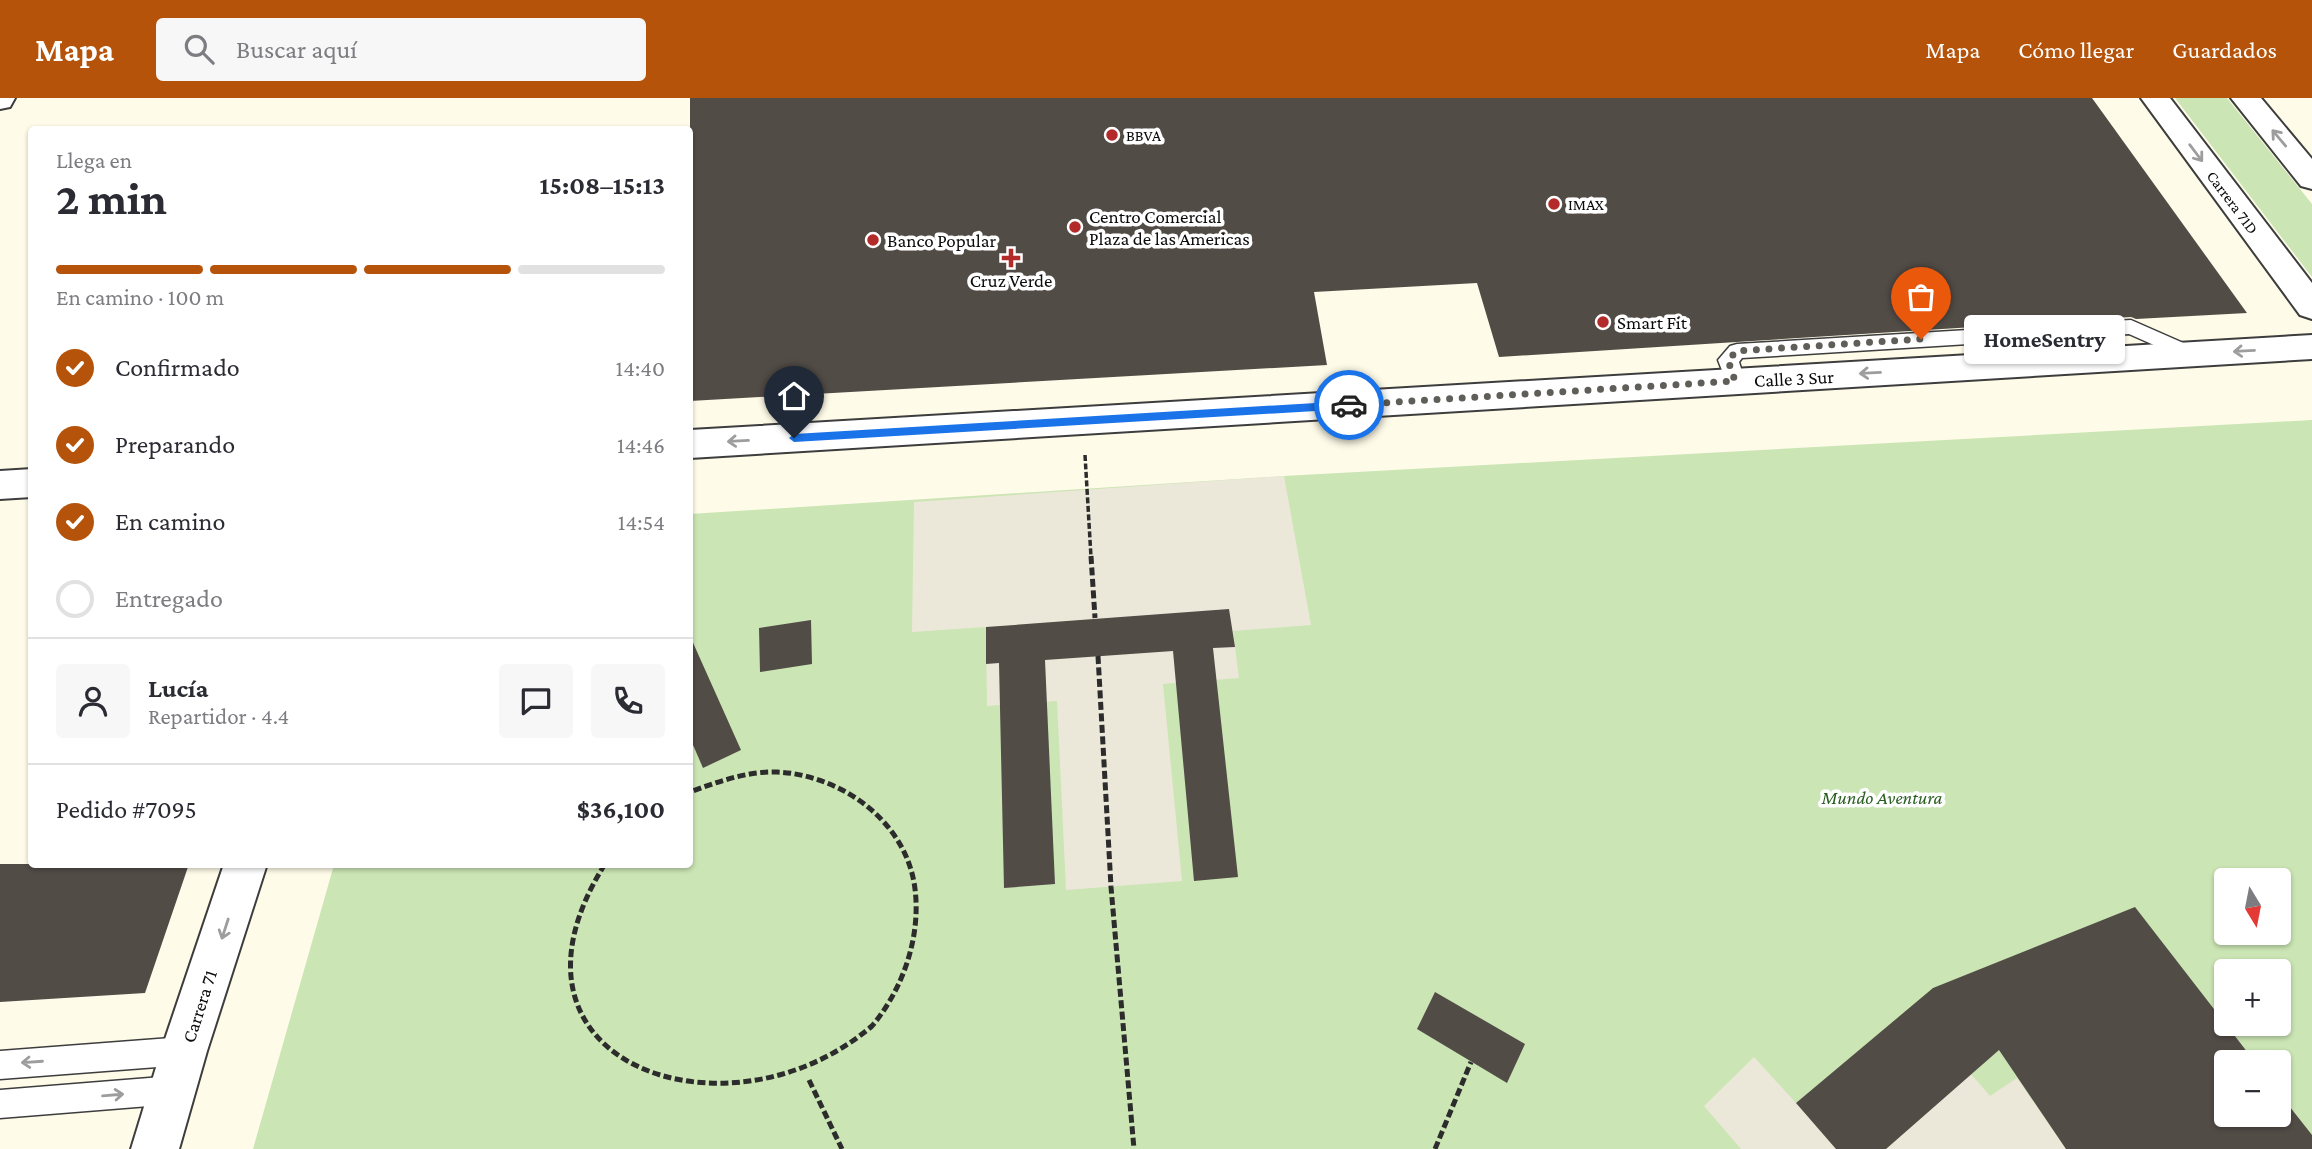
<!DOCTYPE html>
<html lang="es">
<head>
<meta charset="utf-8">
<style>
	body { margin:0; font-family:"Crimson Pro",serif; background:#f7f7f7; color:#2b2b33; height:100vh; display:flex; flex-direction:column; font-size:26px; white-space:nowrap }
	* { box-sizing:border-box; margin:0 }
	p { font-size:23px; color:#7c7c81 }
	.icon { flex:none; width:38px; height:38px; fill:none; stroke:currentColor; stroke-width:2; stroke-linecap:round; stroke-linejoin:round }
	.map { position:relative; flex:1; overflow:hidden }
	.details { position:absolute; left:28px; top:28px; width:665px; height:742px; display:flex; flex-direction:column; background:#fff; border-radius:7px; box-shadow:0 2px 5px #0004 }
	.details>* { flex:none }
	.needle { width:46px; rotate:170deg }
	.tools { position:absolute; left:2214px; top:770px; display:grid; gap:14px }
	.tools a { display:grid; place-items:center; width:77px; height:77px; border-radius:7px; background:#fff; box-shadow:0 2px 5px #0004; font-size:35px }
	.pin { position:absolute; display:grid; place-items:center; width:60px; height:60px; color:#fff; margin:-72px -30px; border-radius:50% 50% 50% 0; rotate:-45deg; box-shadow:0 0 7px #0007 }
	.pin .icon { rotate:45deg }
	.courier { position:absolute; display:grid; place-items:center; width:70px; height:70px; margin:-35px; border:5px solid #1a73e8; border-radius:50%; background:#fff; color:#222; box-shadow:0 2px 9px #0007 }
	.bubble { position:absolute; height:49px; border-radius:7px; background:#fff; box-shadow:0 2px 5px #0004; font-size:23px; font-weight:700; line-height:49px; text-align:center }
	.summary em { font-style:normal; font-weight:700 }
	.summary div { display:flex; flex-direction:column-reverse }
	.summary { display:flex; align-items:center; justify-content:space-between; height:119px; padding:0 28px }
	h1 { font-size:46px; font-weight:700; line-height:52px }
	.bar { display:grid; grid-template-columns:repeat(4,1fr); gap:10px 7px; align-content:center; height:84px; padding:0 28px }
	.bar i { height:9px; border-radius:5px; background:#e1e1e2 }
	.bar .current { background:#b45309 }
	.bar p { grid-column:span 4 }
	.line { display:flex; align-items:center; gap:18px; padding:0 28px; border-top:2px solid #e1e1e2 }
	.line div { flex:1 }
	.round { display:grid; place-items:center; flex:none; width:74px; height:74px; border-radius:7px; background:#f7f7f7 }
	ol { padding:0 28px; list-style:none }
	li { display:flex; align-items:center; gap:21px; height:77px }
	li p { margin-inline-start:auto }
	li .icon { padding:7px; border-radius:50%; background:#b45309; color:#fff; stroke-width:4 }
	li:last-child { color:#7c7c81 }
	li i { width:38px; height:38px; border:4px solid #e1e1e2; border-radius:50% }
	header { display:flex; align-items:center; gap:42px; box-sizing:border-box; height:98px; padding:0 35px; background:#b45309; color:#fff }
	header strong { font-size:33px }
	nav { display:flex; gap:38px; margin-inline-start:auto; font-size:24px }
	.search { width:490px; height:63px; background:#f7f7f7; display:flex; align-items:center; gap:18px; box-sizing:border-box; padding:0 24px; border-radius:7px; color:#7c7c81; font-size:26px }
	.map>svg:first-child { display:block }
</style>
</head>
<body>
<header>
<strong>Mapa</strong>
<div class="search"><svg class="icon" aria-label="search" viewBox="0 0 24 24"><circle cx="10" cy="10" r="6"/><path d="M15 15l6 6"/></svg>Buscar aquí</div>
<nav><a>Mapa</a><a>Cómo llegar</a><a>Guardados</a></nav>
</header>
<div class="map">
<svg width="2312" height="1051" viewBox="0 0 2312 1051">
	<rect width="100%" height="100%" fill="#fefbe8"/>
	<path fill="#cbe5b4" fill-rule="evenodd" d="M2175,0H2227L2312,106V179Z
		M2312,322V1051H253L334,767L690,766V416L1284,378ZM2226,782H2278V835H2226ZM2226,873H2278V926H2226ZM2226,964H2278V1017H2226Z"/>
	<path fill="#ece8d9" d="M1284,378L1311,527L1233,533L1239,580L1163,586L1182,783L1066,792L1057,603L987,608L986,529L912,534L914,404Z
		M1754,959L1796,1005L1836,1051H1741L1704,1008Z
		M1971,976L1990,998L2017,980L2066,1051H1886Z"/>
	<path fill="#524c47" d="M690,0H2092L2247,215L2136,221L2131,219L1499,259L1477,185L1314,194L1327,267L690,303Z
		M1229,511L1235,549L1213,550L1238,779L1194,783L1173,553L1045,562L1055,786L1004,790L999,565L986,566V529Z
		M811,522L812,566L760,574L759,530Z
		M690,538L741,652L703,670L690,640Z
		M0,766H189L145,895L0,904Z
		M2135,809L2255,964H2226V1017H2278V994L2312,1037V1051H2066L1999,952L1886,1051H1836L1796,1005L1933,890Z
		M1435,894L1525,946L1507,985L1417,931Z"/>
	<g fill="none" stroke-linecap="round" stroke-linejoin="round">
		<g stroke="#3d3d3d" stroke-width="3">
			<path id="service" d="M2131,222L2197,251L2200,256L2197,261L2190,263L2129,236L1742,260L1739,264L1745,283L1742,288L1735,291L1728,288L1718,262L1730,248L1737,246Z
				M184,939L194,943L198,953L194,963L184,967L0,981V953Z
				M174,978L184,982L188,992L184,1002L174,1006L0,1020V992Z"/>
		</g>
		<g stroke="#3d3d3d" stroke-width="4">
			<path id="tertiary" d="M0,0H15L10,9L0,11Z
				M2141,0H2170L2312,185V221L2300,217Z
				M2231,0H2261L2312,61V91L2301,88Z
				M2312,237V261L690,360V332Z
				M32,371V399L0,401V373Z
				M224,766H267L207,953L179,1051H131L161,953Z"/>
		</g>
		<path stroke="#2c2c2c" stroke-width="3.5" stroke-dasharray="6 2.5" stroke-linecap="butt" d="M1085,357L1091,459"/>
		<path stroke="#2c2c2c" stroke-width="5" stroke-dasharray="8 3.5" stroke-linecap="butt" d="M1091,458L1095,520
			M1098,558L1111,789L1134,1051
			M605,766C479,966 728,1051 872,928C903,891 921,839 915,791C907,724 842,677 777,674C747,673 717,684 690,694
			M809,982L842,1051
			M1435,1051L1471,964"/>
		<use href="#service" fill="#fff" fill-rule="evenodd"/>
		<use href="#tertiary" fill="#fff" fill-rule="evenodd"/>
	</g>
	<defs><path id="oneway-shaft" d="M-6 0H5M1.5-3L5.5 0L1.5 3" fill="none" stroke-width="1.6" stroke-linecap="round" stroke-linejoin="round" transform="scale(1.75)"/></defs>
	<g stroke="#9d9d9d">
		<use href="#oneway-shaft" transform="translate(2279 40) rotate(-130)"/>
		<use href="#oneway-shaft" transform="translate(2196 55) rotate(53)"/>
		<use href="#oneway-shaft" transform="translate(2244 253) rotate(177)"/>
		<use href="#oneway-shaft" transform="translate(1870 275) rotate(177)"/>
		<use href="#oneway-shaft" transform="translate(738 343) rotate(177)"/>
		<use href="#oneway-shaft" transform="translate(225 831) rotate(108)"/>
		<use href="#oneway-shaft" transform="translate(32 964) rotate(176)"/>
		<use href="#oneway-shaft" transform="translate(113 997) rotate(-5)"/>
	</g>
	<path fill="#1a73e8" d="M1349,303L1354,307L1349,311L794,344L789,340L794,336Z"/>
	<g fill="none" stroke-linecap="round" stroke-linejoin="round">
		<path stroke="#5f5e58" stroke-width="7" stroke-dasharray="0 12.6" d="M1349,307L1735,283L1728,262L1737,253L1921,241"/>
	</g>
	<g fill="#b22a2a" stroke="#fff" stroke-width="2.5">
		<circle cx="1112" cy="37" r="7"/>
		<circle cx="1554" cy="106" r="7"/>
		<circle cx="1075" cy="129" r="7"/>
		<circle cx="873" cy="142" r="7"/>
		<path d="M1007.5 149.5h7v7h7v7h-7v7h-7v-7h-7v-7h7z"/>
		<circle cx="1603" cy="224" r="7"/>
	</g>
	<g text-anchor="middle" stroke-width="7" stroke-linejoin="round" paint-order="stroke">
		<g font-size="16" fill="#0a0a0a" stroke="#fff" text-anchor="start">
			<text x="1126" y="43">BBVA</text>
			<text x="1568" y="112">IMAX</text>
		</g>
		<g font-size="16" fill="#0a0a0a" stroke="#fff">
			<text transform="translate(2233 104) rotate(53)" y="6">Carrera 71D</text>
		</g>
		<g font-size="19" fill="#0a0a0a" stroke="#fff" text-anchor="start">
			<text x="1089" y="125">Centro Comercial<tspan x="1089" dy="22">Plaza de las Americas</tspan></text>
			<text x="887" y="149">Banco Popular</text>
			<text x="1011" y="189" text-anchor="middle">Cruz Verde</text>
			<text x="1617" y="231">Smart Fit</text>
		</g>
		<g font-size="19" fill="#0a0a0a" stroke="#fff">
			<text transform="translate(1794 280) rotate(-3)" y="7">Calle 3 Sur</text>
			<text transform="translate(199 908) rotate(-72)" y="7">Carrera 71</text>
		</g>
		<g font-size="19" font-style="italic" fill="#285d1f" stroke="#fff">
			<text x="1882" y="706">Mundo Aventura</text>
		</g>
	</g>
</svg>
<div class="tools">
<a><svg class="needle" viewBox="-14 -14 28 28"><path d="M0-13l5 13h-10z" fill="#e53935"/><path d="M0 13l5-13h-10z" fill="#7c7c81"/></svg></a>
<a>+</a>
<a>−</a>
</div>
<div class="pin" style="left:1921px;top:241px;background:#ea580c"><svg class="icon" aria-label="bag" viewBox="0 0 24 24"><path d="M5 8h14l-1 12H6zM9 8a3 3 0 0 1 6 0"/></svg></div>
<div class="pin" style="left:794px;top:340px;background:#1f2937"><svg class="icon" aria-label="home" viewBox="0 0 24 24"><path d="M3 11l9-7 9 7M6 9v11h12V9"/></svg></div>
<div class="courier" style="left:1349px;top:307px"><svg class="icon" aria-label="car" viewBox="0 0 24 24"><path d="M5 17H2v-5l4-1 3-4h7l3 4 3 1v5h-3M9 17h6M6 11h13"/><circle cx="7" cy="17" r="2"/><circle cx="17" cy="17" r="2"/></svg></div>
<div class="bubble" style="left:1964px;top:217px;width:161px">HomeSentry</div>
<section class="details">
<div class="summary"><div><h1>2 min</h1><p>Llega en</p></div><em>15:08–15:13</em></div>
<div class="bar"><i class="current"></i><i class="current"></i><i class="current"></i><i></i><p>En camino · 100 m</p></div>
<ol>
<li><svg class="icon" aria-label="check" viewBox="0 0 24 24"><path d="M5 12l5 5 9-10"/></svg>Confirmado<p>14:40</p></li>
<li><svg class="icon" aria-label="check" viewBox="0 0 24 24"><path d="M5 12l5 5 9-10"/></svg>Preparando<p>14:46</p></li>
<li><svg class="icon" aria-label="check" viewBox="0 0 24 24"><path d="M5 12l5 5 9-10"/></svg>En camino<p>14:54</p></li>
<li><i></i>Entregado</li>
</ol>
<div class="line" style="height:126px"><a class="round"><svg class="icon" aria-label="person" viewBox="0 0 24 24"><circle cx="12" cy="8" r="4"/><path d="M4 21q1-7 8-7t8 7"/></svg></a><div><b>Lucía</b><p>Repartidor · 4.4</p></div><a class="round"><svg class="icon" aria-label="chat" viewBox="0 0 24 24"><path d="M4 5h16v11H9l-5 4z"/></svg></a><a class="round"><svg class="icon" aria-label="phone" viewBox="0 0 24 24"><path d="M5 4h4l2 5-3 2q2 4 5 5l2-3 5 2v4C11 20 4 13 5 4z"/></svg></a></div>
<div class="line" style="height:91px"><div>Pedido #7095</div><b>$36,100</b></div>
</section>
</div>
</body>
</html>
